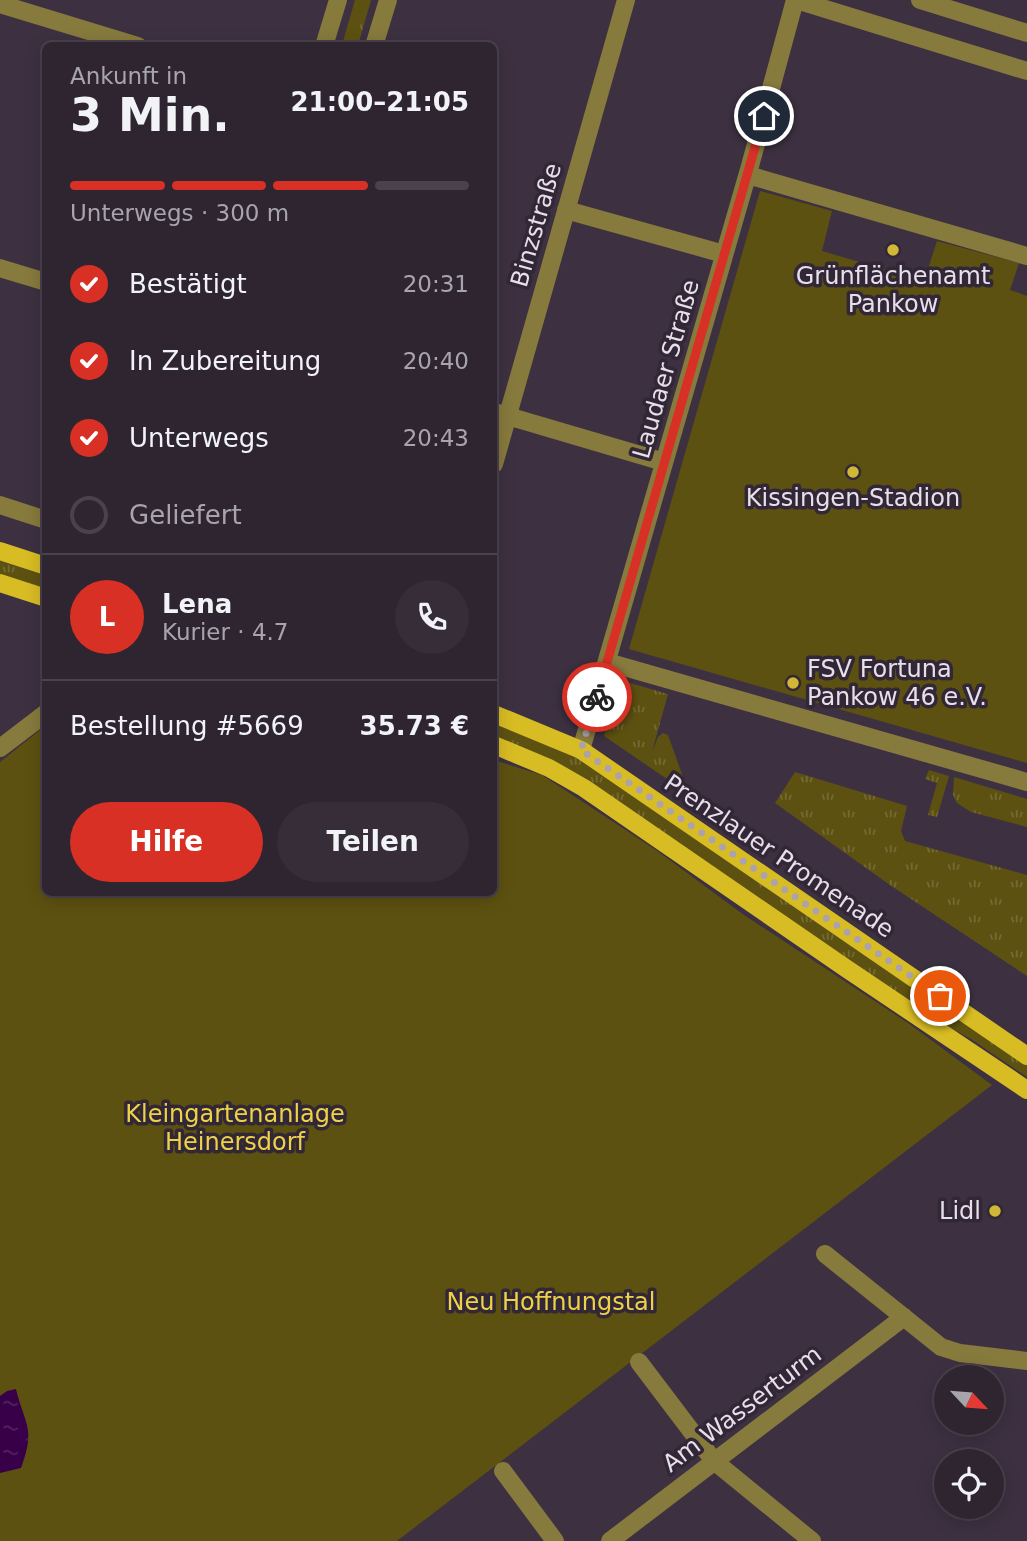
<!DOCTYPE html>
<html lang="de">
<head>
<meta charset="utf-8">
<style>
	body { margin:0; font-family:"DejaVu Sans",sans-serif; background:#362d39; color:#f1f3f6; height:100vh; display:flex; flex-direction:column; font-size:26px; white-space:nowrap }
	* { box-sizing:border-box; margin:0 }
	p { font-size:23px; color:#a7a5ab }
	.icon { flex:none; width:38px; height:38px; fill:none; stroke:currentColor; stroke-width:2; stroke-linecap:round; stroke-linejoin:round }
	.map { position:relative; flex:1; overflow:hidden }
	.panel { position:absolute; left:42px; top:42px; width:455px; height:854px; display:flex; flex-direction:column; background:#2e2531; border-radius:10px; box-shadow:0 4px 18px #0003,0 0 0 2px #49424d }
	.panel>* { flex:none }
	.needle { width:46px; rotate:116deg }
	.fabs { position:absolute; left:934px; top:1365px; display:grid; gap:14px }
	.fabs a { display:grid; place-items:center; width:70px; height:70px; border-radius:50%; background:#2e2531; box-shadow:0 4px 18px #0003,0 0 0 2px #49424d; font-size:35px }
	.pin { position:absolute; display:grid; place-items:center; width:60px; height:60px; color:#fff; margin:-30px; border:4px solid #fff; border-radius:50%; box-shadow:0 2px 7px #0007 }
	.courier { position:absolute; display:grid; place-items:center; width:70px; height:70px; margin:-35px; border:5px solid #d93025; border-radius:50%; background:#fff; color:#222; box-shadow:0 2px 9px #0007 }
	.headline em { font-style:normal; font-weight:600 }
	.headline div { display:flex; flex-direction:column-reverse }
	.headline { display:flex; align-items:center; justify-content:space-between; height:119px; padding:0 28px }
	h1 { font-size:46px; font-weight:600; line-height:52px }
	.bar { display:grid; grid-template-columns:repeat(4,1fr); gap:10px 7px; align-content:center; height:84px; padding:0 28px }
	.bar i { height:9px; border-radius:5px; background:#49424d }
	.bar .on { background:#d93025 }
	.bar p { grid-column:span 4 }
	.line { display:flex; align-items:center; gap:18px; padding:0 28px; border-top:2px solid #49424d }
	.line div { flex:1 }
	.round { display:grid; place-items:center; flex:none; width:74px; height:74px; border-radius:37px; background:#362d39 }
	ol { padding:0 28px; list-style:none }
	li { display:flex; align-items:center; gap:21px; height:77px }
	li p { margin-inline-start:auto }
	li .icon { padding:7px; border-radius:50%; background:#d93025; color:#fff; stroke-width:4 }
	li:last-child { color:#a7a5ab }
	li i { width:38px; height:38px; border:4px solid #49424d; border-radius:50% }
	.action { display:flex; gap:14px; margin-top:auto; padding:14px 28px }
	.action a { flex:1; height:80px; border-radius:42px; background:#d93025; color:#fff; font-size:28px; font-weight:600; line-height:80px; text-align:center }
	.action a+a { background:#362d39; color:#f1f3f6 }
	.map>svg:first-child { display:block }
</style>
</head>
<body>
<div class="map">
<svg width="1027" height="1541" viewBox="0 0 1027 1541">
	<defs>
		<pattern id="grass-tufts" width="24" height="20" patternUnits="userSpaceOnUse" patternTransform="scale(1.75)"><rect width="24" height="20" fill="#5d5111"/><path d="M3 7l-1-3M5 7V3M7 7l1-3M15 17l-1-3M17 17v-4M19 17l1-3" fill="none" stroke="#746a34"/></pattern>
		<pattern id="water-ripples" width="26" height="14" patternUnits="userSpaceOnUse" patternTransform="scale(1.75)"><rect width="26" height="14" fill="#380048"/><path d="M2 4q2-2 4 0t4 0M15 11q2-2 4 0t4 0" fill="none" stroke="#552562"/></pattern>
	</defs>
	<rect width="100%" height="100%" fill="#3d3141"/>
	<path fill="url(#grass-tufts)" d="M355,0H371L358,45H342Z
		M0,560L45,575V591L0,576Z
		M620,680L668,694L652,752L658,737L663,733L668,735L689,794L604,736Z
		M494,721L584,760L1027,1063V1077L971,1039L922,1012L494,740Z
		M929,770L949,776L937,817L928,815L937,783L925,779Z
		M795,772L907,806L901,831L905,841L1027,875V976L890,885L775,803Z
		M954,777L1027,799V827L971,812L957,803L953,795Z"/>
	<path fill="#5d5111" d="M760,191L832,211L822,251L924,281L937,241L1019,263L1010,290L1027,296V763L629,649Z
		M45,726L46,892H494V760L542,775L656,850L744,915L908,1023L992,1085L397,1541H0V762Z"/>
	<path fill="url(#water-ripples)" d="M16,1389C25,1426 36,1428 21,1468L0,1473V1396L7,1391Z"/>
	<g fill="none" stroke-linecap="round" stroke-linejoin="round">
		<path stroke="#877a3d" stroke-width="18" d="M796,0L1027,71
			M920,0L1027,33
			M0,4L138,46
			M324,46L338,0
			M374,46L388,0
			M748,175L1027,256
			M566,210L724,254
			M0,268L46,282
			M494,412L664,462
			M494,464L626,0
			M0,505L46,520
			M607,662L1027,782
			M0,748L46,713
			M581,750L750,166L795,0
			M825,1254L941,1347L960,1353L1027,1361
			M639,1362L714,1461L812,1541
			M503,1471L555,1541
			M610,1541L904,1317"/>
		<path stroke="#d8bc24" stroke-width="18" d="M0,551L46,566
			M0,583L46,598
			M494,714L581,750L1027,1056
			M494,745L549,768L584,788L847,969L1027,1090"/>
	</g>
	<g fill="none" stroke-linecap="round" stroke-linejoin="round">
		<path stroke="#aca2ae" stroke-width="7" stroke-dasharray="0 12.6" d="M597,697L581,750L940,996"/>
		<path stroke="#d93025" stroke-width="9" d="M597,697L764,116"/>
	</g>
	<g fill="#d1b736" stroke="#322736" stroke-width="2.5">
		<circle cx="893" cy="250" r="7"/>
		<circle cx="853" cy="472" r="7"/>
		<circle cx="793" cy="683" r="7"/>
		<circle cx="995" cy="1211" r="7"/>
	</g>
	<g text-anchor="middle" stroke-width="7" stroke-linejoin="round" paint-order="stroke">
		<g font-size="24" fill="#e7dfe9" stroke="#322736">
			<text transform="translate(536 225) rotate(-74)" y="8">Binzstraße</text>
			<text transform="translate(666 369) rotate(-74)" y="8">Laudaer Straße</text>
			<text transform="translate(779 856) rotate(34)" y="8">Prenzlauer Promenade</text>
			<text transform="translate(742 1409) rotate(-37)" y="8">Am Wasserturm</text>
		</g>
		<g font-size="24" fill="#e7dfe9" stroke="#322736">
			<text x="893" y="284">Grünflächenamt<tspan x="893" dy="28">Pankow</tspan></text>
			<text x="853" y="506">Kissingen-Stadion</text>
			<text x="807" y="677" text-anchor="start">FSV Fortuna<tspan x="807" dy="28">Pankow 46 e.V.</tspan></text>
			<text x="981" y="1219" text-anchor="end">Lidl</text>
		</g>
		<g font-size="24" fill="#edd248" stroke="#322736">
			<text x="235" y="1122">Kleingartenanlage<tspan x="235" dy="28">Heinersdorf</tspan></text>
			<text x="551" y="1310">Neu Hoffnungstal</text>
		</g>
	</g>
</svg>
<div class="fabs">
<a><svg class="needle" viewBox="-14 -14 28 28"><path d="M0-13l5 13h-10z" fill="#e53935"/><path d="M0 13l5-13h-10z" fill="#a7a5ab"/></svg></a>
<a><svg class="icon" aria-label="locate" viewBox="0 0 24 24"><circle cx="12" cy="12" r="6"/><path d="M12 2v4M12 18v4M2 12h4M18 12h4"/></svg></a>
</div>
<div class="pin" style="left:940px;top:996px;background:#ea580c"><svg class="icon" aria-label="bag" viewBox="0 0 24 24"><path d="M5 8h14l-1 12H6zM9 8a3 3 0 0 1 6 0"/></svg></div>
<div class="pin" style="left:764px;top:116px;background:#1f2937"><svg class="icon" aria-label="home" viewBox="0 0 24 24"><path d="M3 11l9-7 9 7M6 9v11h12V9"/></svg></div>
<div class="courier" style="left:597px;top:697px"><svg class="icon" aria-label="bike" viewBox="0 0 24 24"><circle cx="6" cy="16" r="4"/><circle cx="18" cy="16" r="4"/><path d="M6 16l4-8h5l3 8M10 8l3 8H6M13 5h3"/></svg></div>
<section class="panel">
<div class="headline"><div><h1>3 Min.</h1><p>Ankunft in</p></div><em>21:00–21:05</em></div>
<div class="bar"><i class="on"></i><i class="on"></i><i class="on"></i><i></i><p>Unterwegs · 300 m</p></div>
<ol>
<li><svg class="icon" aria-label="check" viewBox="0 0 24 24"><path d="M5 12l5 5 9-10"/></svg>Bestätigt<p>20:31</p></li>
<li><svg class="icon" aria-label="check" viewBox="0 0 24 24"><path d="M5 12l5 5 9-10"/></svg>In Zubereitung<p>20:40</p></li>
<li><svg class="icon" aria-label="check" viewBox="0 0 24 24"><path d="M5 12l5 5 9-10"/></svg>Unterwegs<p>20:43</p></li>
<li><i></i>Geliefert</li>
</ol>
<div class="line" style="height:126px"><b class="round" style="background:#d93025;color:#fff">L</b><div><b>Lena</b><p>Kurier · 4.7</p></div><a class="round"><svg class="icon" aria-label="phone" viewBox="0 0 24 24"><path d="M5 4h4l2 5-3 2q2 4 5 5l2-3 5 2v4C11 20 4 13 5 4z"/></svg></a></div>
<div class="line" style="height:91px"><div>Bestellung #5669</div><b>35.73 €</b></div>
<div class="action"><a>Hilfe</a><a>Teilen</a></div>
</section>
</div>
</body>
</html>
